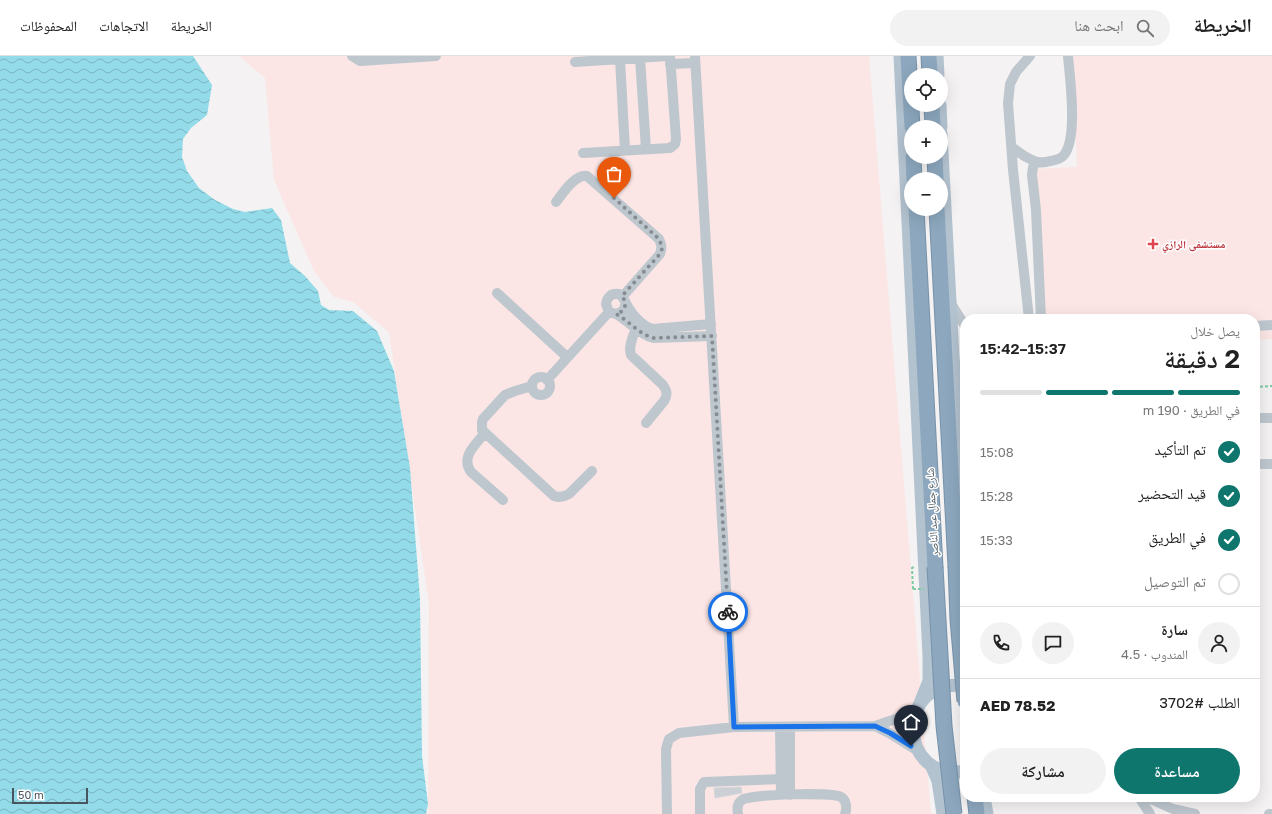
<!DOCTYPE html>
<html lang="ar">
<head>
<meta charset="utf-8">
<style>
	body { margin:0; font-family:"Golos Text","Noto Naskh Arabic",sans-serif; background:#f2f2f2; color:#222; direction:rtl; height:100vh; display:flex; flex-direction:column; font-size:15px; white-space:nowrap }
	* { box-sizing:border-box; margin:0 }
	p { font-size:13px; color:#767676 }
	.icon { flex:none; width:22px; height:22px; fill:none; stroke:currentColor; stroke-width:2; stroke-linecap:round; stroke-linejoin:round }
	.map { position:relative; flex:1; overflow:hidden; direction:ltr }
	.sheet { position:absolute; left:960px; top:258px; width:300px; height:488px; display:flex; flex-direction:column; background:#fff; border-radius:16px; box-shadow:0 4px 16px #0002; direction:rtl }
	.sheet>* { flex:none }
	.fabs { position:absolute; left:904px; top:12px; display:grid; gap:8px }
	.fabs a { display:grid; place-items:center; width:44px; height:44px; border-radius:50%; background:#fff; box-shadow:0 4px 16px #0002; font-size:20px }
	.scale { position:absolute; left:12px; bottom:10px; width:76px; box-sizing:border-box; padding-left:4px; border:2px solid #4a565f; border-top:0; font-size:11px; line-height:14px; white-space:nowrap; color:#4a565f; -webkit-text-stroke:3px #fff; paint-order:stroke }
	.pin { position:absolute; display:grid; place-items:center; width:34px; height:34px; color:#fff; margin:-41px -17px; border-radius:50% 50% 50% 0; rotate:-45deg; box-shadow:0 0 4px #0007 }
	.pin .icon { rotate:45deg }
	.courier { position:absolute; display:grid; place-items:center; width:40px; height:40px; margin:-20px; border:3px solid #1a73e8; border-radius:50%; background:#fff; color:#222; box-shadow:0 1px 5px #0007 }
	.summary em { font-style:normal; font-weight:600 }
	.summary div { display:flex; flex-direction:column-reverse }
	.summary { display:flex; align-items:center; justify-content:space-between; height:68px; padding:0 20px }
	h1 { font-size:26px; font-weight:600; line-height:30px }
	.bar { display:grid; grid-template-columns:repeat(4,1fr); gap:6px 4px; align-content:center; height:48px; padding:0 20px }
	.bar i { height:5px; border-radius:3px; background:#e0e0e0 }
	.bar .active { background:#0f766e }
	.bar p { grid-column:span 4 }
	.line { display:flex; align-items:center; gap:10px; padding:0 20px; border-top:1px solid #e0e0e0 }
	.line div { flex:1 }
	.round { display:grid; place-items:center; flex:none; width:42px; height:42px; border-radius:21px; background:#f2f2f2 }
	ol { padding:0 20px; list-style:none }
	li { display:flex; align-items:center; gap:12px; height:44px }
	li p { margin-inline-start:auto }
	li .icon { padding:4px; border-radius:50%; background:#0f766e; color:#fff; stroke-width:4 }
	li:last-child { color:#767676 }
	li i { width:22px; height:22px; border:2px solid #e0e0e0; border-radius:50% }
	.primary-button { display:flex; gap:8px; margin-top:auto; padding:8px 20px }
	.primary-button a { flex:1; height:46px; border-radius:24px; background:#0f766e; color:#fff; font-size:16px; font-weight:600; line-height:46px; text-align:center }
	.primary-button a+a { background:#f2f2f2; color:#222 }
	header { display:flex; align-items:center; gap:24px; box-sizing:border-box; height:56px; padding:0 20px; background:#fff; border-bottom:1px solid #e0e0e0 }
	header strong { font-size:19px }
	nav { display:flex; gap:22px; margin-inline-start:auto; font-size:14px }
	.search { width:280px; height:36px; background:#f2f2f2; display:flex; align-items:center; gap:10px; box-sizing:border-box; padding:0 14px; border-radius:22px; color:#767676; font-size:15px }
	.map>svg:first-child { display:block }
</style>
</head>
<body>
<header>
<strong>الخريطة</strong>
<div class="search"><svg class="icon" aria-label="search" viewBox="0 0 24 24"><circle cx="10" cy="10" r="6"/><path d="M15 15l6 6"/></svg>ابحث هنا</div>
<nav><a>الخريطة</a><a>الاتجاهات</a><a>المحفوظات</a></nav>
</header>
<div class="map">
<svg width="1272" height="758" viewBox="0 0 1272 758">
	<defs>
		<pattern id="water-waves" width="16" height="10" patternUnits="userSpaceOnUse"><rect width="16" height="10" fill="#93dbe9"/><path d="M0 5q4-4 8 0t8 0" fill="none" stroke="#7ab4c0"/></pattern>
	</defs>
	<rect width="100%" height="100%" fill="#f4f2f2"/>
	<path fill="#fbe6e5" d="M239,0H869L931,758H428L429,548L389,276L353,246L334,241L314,215L274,124L265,22Z
		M1072,0H1272V283L1255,284V263H1037L1030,113L1077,111Z"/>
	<path fill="url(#water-waves)" d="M0,0H193L212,29L207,59L191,72L183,83L182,101L187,115L199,132L215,144L233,153L245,156L272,152L281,164L290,207L305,220L318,235L321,249L329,254L353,255L377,275L394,315L410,412L420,543L422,700L428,748L426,758H0Z"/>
	<path fill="#cccfd4" stroke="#d6d8dd" d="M741,731L742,737L715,742L714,732Z"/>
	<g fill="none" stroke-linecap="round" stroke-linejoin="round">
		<g stroke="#7792aa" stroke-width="17">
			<path id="highway" d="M908,0L912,71
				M929,0L930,19
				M932,49L933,71
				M913,101L914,123
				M935,101L936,123
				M916,153L935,511
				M937,153L956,510
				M975,741L977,758"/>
		</g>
		<path stroke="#7dcba1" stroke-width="2" stroke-dasharray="3 2" stroke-linecap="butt" d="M1255,331L1272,330
			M913,533L912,512L914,511"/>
		<path stroke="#bec7ce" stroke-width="10" d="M352,0L360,5L436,0
			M695,0L734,671
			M640,2L646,93
			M620,3L625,94
			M575,6L668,0
			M670,8L695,7
			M1012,91C1018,96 1025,101 1032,104C1038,107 1044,107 1050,105C1055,104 1060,104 1064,99C1078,82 1070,23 1068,0
			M583,97L670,92L675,88L676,83L670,0
			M1036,106L1033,111L1032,119L1036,154L1041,263
			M556,146C563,137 575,118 587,120L659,183C662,189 662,192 660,198L623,240
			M497,237L567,301
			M950,246L965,270
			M626,247L623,255L616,258L609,256L606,248C607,241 611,237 619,238C625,242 625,246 628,251C633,260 644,271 653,273L711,268
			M616,258C629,265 640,279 653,282L712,280
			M1029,263L1013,114L1008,47L1010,28L1016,16L1030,0
			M1255,270L1272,269
			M636,272C633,281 628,290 631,299L663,329C667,335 668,339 664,345L646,367
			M532 330a9 9 0 1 1 18 0a9 9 0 1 1-18 0Z
			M547,324L609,256
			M956,329L965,303
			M532,330L515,335L505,339L483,363L482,366V374L554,440C560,442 564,441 569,438L592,415
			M1255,362H1272
			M485,377C476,388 460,401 471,416L503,444
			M1255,408H1272
			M875,670L889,677L918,695
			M780,671L781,739
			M790,671V739
			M1139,741L1150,758
			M1146,741L1173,753L1195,758
			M667,758L666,693L669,683L679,677L734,671L875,670L916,656
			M700,758V733L704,726L781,723
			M738,758C737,753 737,747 742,744C750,738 833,736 841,741C847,745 847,752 845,758
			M1269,758H1272"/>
		<path stroke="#b3c2cf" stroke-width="13" d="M900,0L929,600V625L919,650
			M937,0L938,19
			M940,49L941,71
			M941,77L965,526
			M965,630C894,620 898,728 965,715
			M931,709L938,725L943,758
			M984,741L987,758"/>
		<use href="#highway" stroke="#8ca7be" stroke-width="15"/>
		<g stroke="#7792aa" stroke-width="17" stroke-linecap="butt">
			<path id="highway-bridge" d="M956,510L958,563L965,645
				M935,511L944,670L954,758"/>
		</g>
		<path stroke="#7dcba1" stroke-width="2" stroke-dasharray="3 2" stroke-linecap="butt" d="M913,533H924"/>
		<use href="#highway-bridge" stroke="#8ca7be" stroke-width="15"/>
	</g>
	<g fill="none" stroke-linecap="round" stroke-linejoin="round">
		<path stroke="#868d92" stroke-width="4" stroke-dasharray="0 7.2" d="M614,142L659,183L661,188L662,193L660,198L622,240C628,248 625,256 616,258C629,265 640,279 654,282L712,280L728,556"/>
		<path stroke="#1a73e8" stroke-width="5" d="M728,556L734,671L875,670L890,677L911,690"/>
	</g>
	<path fill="#e0444e" stroke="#fff" stroke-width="1.5" d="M1151 182h4v4h4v4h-4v4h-4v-4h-4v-4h4z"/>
	<g text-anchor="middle" stroke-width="3" stroke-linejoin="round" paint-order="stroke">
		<g font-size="11" font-weight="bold" fill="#be3a42" stroke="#fff" text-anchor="start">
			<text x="1162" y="192">مستشفى الرازي</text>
		</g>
		<g font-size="11" fill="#4a565f" stroke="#fff">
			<text transform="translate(932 456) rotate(-93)" y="4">شارع جمال عبد الناصر</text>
		</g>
	</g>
</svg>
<div class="fabs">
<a><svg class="icon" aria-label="locate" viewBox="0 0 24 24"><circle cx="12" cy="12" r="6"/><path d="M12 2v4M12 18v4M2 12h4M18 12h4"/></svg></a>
<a>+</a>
<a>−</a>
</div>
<div class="scale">50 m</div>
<div class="pin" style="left:614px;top:142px;background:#ea580c"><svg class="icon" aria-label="bag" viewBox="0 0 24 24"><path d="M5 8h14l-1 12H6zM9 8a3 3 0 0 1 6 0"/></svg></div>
<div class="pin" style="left:911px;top:690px;background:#1f2937"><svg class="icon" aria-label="home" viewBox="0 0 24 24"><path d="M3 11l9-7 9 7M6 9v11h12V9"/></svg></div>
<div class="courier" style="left:728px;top:556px"><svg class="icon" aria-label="bike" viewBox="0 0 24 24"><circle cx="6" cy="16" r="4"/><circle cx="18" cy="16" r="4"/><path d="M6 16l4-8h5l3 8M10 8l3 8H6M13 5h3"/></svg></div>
<section class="sheet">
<div class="summary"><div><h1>2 دقيقة</h1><p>يصل خلال</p></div><em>15:37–15:42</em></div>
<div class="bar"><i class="active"></i><i class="active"></i><i class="active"></i><i></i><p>في الطريق · 190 m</p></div>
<ol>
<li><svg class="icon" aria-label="check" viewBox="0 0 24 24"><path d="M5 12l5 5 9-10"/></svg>تم التأكيد<p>15:08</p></li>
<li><svg class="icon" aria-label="check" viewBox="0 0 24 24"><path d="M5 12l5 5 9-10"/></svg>قيد التحضير<p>15:28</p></li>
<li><svg class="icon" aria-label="check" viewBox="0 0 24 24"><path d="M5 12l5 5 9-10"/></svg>في الطريق<p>15:33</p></li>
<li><i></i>تم التوصيل</li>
</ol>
<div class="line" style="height:72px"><a class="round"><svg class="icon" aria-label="person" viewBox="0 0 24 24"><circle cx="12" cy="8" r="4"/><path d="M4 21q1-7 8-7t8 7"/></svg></a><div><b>سارة</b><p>المندوب · 4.5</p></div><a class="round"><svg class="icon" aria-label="chat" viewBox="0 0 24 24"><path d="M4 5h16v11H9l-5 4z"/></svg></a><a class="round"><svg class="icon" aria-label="phone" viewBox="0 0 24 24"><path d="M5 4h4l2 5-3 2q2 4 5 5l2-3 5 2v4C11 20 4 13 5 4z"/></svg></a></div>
<div class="line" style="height:52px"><div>الطلب #3702</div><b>AED 78.52</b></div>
<div class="primary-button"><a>مساعدة</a><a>مشاركة</a></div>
</section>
</div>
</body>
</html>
